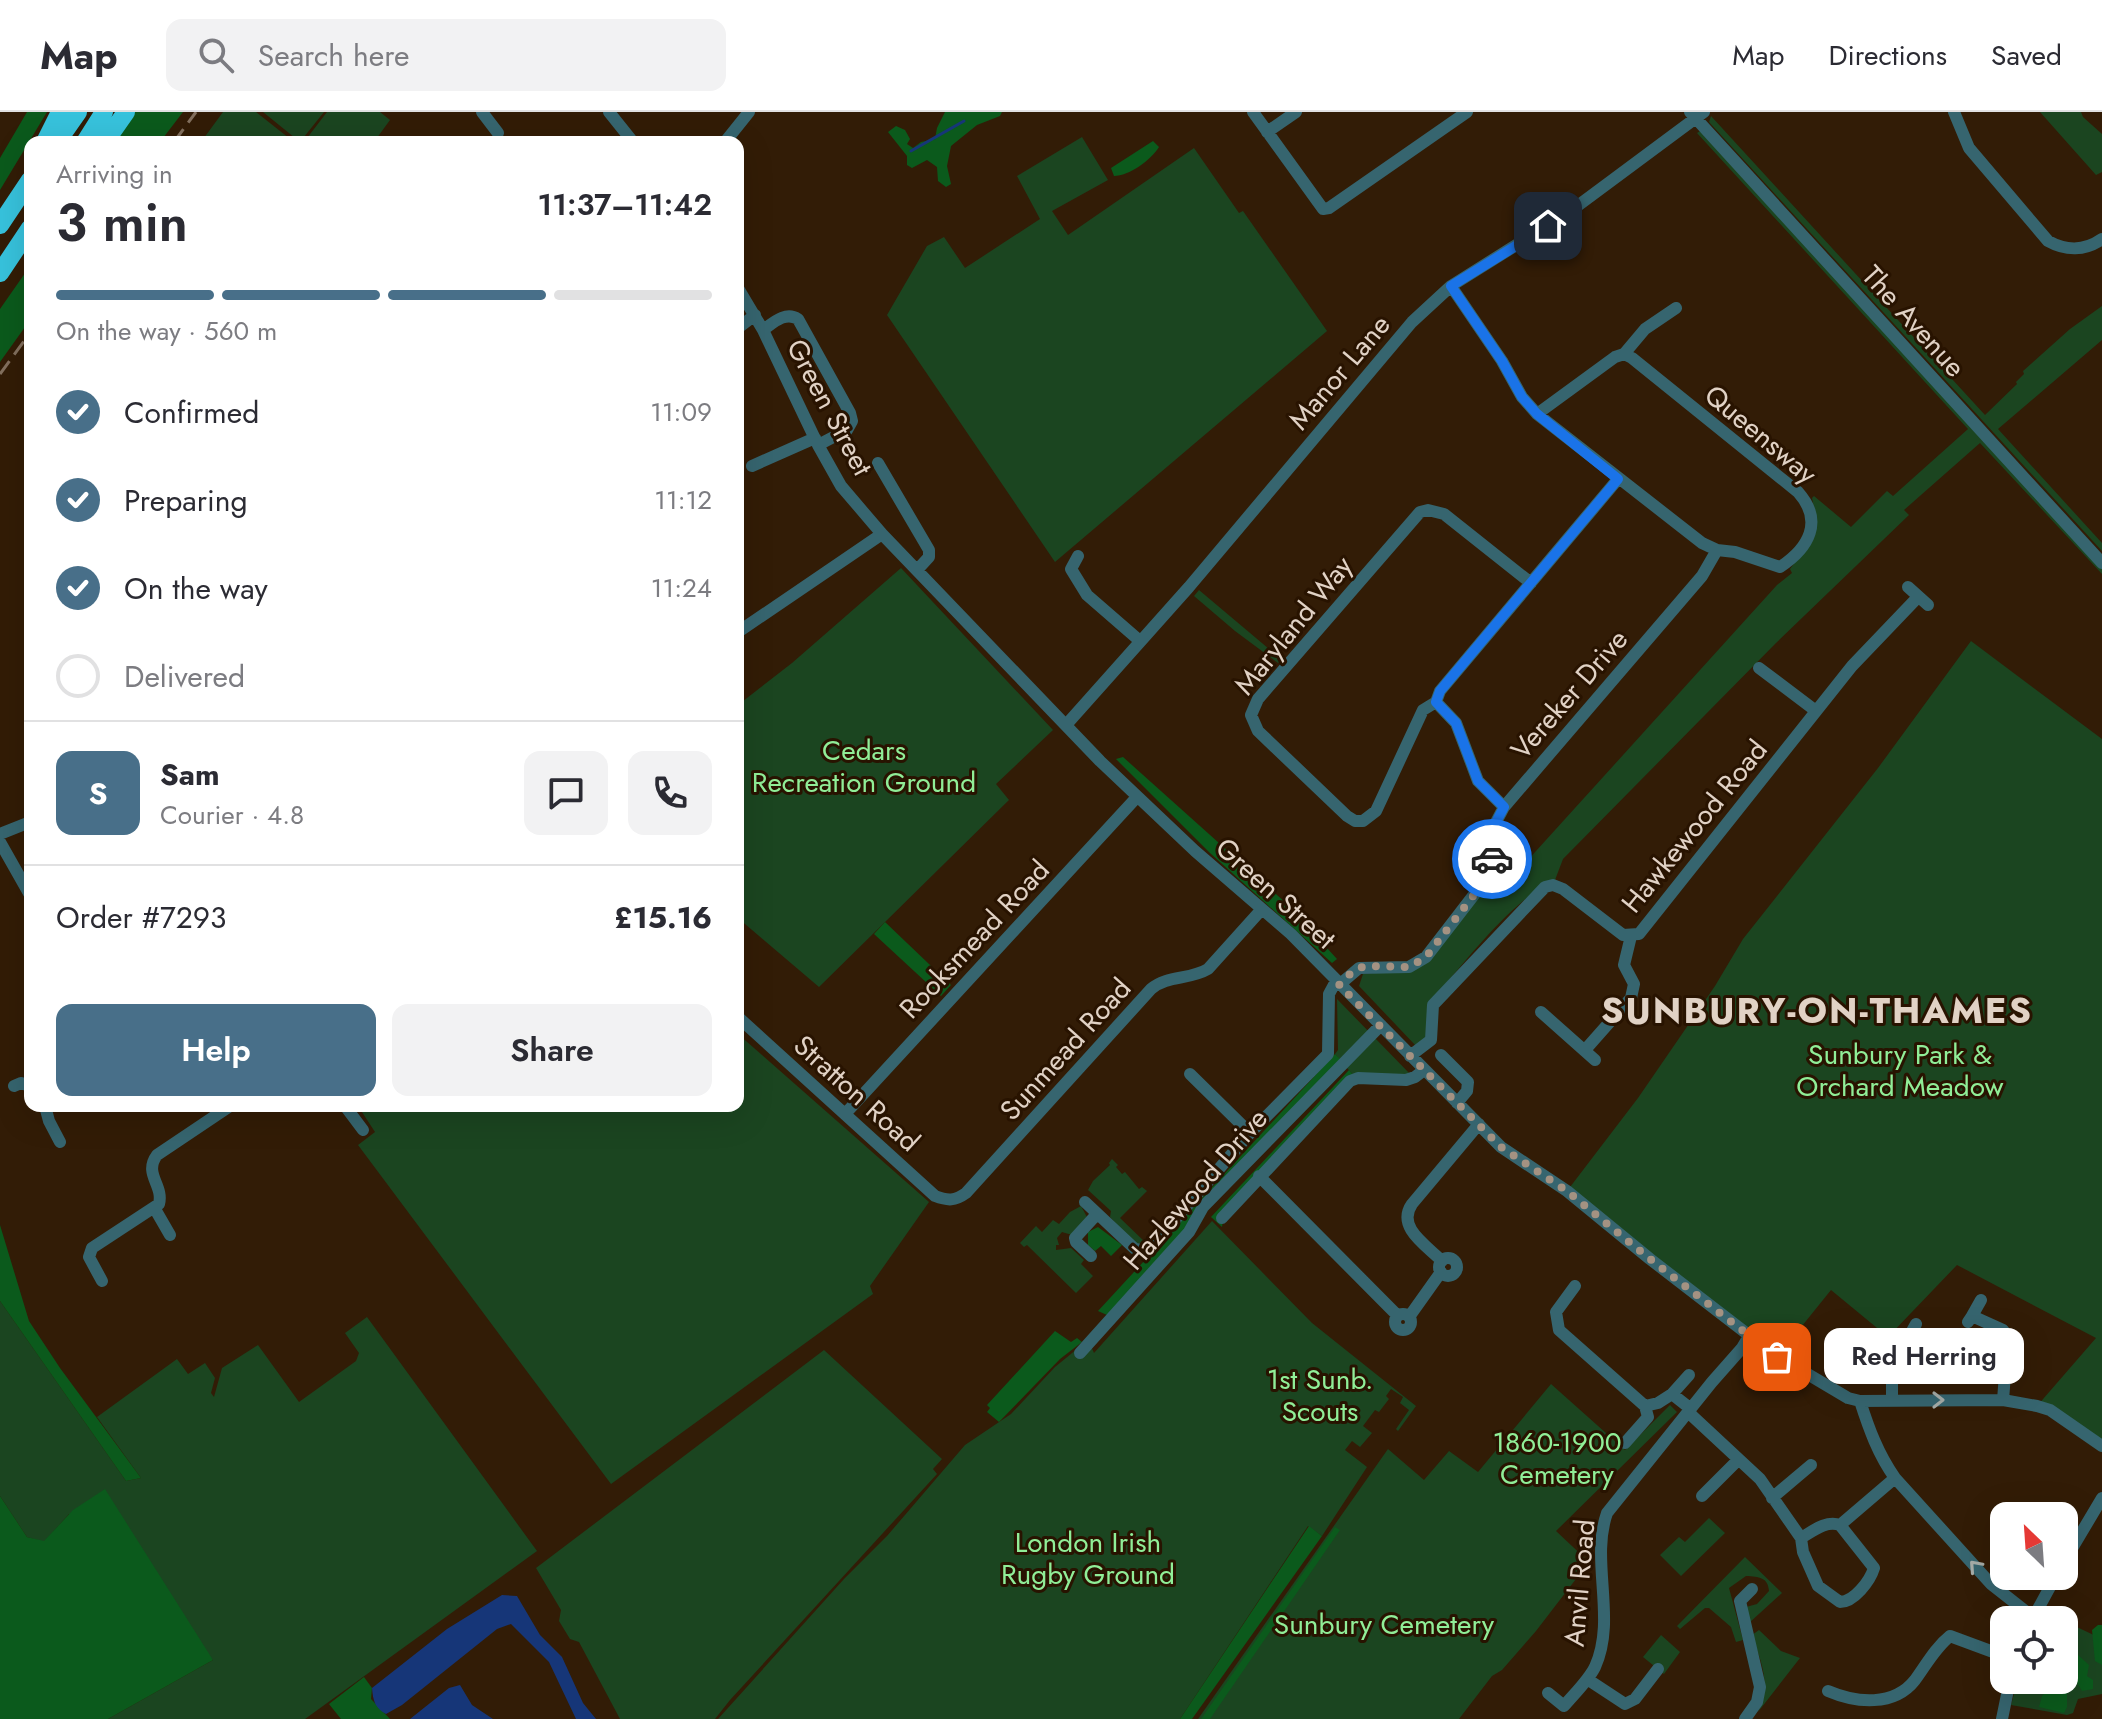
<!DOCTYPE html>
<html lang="en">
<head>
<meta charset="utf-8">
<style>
	body { margin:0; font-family:Jost,sans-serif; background:#f2f2f3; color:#2b2b33; height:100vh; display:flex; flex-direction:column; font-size:30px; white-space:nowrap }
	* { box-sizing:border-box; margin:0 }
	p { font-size:26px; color:#7c7c81 }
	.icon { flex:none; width:44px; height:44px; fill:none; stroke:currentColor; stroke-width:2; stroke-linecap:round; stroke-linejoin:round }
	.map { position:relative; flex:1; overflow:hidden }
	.drawer { position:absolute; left:24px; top:24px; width:720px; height:976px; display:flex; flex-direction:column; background:#fff; border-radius:16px; box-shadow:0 8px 32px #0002 }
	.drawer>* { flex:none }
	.needle { width:52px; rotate:335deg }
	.controls { position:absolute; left:1990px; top:1390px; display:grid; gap:16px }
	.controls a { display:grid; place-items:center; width:88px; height:88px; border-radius:16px; background:#fff; box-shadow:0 8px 32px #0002; font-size:40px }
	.pin { position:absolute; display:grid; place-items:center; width:68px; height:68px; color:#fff; margin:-34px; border-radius:16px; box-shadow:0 4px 12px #0006 }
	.courier { position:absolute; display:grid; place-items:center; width:80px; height:80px; margin:-40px; border:6px solid #1a73e8; border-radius:50%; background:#fff; color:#222; box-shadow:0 2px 10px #0007 }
	.bubble { position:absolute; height:56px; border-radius:16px; background:#fff; box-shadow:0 8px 32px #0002; font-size:26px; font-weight:600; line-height:56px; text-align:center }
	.head em { font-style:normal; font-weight:600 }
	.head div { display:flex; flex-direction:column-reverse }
	.head { display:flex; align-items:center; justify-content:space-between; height:136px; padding:0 32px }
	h1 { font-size:52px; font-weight:600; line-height:60px }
	.bar { display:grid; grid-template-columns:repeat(4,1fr); gap:12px 8px; align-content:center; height:96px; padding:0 32px }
	.bar i { height:10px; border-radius:6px; background:#e1e1e2 }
	.bar .current { background:#486f89 }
	.bar p { grid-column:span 4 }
	.line { display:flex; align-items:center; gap:20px; padding:0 32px; border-top:2px solid #e1e1e2 }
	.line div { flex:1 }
	.round { display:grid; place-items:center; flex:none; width:84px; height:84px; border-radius:16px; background:#f2f2f3 }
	ol { padding:0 32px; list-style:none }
	li { display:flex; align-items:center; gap:24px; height:88px }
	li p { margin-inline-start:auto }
	li .icon { padding:8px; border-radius:50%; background:#486f89; color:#fff; stroke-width:4 }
	li:last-child { color:#7c7c81 }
	li i { width:44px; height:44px; border:4px solid #e1e1e2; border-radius:50% }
	.cta { display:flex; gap:16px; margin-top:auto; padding:16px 32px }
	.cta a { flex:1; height:92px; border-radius:16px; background:#486f89; color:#fff; font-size:32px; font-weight:600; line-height:92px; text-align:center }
	.cta a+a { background:#f2f2f3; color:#2b2b33 }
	header { display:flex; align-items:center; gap:48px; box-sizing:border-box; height:112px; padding:0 40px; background:#fff; border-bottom:2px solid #e1e1e2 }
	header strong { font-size:38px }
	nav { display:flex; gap:44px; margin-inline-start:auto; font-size:28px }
	.search { width:560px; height:72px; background:#f2f2f3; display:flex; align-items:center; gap:20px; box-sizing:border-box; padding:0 28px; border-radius:16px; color:#7c7c81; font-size:30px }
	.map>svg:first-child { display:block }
</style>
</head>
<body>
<header>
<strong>Map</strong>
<div class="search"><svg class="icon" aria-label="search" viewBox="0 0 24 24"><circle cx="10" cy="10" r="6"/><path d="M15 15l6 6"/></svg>Search here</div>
<nav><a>Map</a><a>Directions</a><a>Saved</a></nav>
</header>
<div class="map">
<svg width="2102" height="1607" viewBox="0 0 2102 1607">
	<rect width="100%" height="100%" fill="#321c06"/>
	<path fill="#1b4520" d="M223,0H256L294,30H201Z
		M263,0H324L300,30Z
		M327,0H380L390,8L374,30H304Z
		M2040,0H2081L2083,5L2102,22V60L2096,63Z
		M1711,4L1985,303L2017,272L2016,270L2024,262L2023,259L2070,217L2102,194V228L1998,317L2102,431V439L1709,10Z
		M1700,19L2102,455V462L1980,331L1904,398L1909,403L1776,531L1563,747L1555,768C1511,788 1464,852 1431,889V921L1416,934L1359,874L1363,862L1410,858L1498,743L1518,759L1777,473L1792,461L1790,457C1807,434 1819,415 1812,386L1814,384L1851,415L1887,379L1893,384L1968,317L1697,21Z
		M1082,25L1108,68L1052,99L1068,123L1194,36L1239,101L1243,99L1327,219L1055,450L887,203L927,134L944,125L965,156L1040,107L1017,64Z
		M901,456L1053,618L996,672L1009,688L819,875L738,806V593L792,551Z
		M1199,478L1282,548L1278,551L1235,519L1194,484Z
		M1971,529L2102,627V1334L2037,1294L2096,1226L1957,1153L1888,1225L1831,1178L1777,1245L1567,1079L1638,986L1715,874L1743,827L1878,656Z
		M1337,887L1411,963L1354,964L1335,942L1338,938Z
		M738,922L929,1090L870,1174L873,1182L611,1372L358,1033L375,1020L358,994H738Z
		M1112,1047L1118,1053L1116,1055L1122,1062L1125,1060L1139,1077L1142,1075L1147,1079L1120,1106L1146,1131L1134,1132L1110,1105L1111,1099L1088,1078L1093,1069L1110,1053L1109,1051Z
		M1081,1094L1088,1107L1072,1123L1062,1120L1057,1126L1059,1133H1056V1138L1071,1136L1084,1148L1081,1152L1093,1164L1076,1181L1027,1133L1024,1135L1020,1131L1036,1114L1042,1120L1053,1108L1059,1112L1070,1100Z
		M1212,1109L1312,1211L1416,1294L1398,1319L1396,1317L1409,1298L1400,1291L1403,1285L1391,1277L1386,1284L1389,1287L1379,1300L1375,1298L1363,1314L1372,1321L1360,1335L1352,1329L1345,1338L1367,1355L1322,1424L1308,1414L1180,1607H718L844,1467L887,1424L965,1333L1011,1302L1055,1255L1077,1237L1090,1232L1094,1241Z
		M0,1189L126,1369L141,1366L97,1305L177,1247L188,1262L205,1251L215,1266L211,1281L214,1285L222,1256L258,1233L299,1290L356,1249L359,1241L345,1221L367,1205L537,1439L305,1607H108L213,1548L69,1402L44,1430L27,1425L0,1384Z
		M824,1238L942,1347L933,1357L937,1362L730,1588L715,1607H620L579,1530L570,1527L559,1509L561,1498L536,1456Z
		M1551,1272L1625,1338L1670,1293L1677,1300L1556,1419L1589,1450L1536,1519L1502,1558L1492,1564L1459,1607H1198L1388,1337L1424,1368L1449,1339L1478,1360Z
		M1709,1406L1725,1421L1681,1464L1660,1443L1679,1425L1685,1430Z
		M1745,1445L1782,1481L1749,1511L1746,1495L1757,1492L1769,1479C1768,1465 1759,1465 1746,1464L1729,1476L1743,1528L1736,1530L1731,1515L1709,1496H1705L1680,1517L1677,1514Z
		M2064,1509L2098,1525L2102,1545V1582L2078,1587L2073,1601L2067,1603L2011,1593L2018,1568H2064V1572L2087,1564L2069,1543L2064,1551Z
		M1759,1518L1781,1539L1800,1546L1758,1600C1772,1573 1761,1550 1752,1523Z
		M1661,1523L1680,1540L1664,1562L1643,1545Z"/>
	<path fill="#0b5a1c" d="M27,0H47L0,78V46Z
		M135,0H183L160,30H115Z
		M945,0H1002L1000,4L977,13L951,34L947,54L951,72L946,75L938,69L937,55L927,48L912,56L907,53V44L888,20L896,14L905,18L910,27L907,32L913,36L921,30L935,27L937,16Z
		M1153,29L1159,35C1151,48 1129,64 1114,64L1111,56Z
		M30,154V208L0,250V197Z
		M1123,645L1286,791L1337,847L1332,851L1210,741L1116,647Z
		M885,810L951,873L941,884L874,822Z
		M1335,942L1340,947L1107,1203L1098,1199Z
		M1349,958L1354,964L1224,1101L1222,1115L1211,1105Z
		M0,1113L29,1209L60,1256L141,1366L126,1369L0,1189Z
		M1098,1115L1122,1133L1111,1144L1101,1134L1095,1139L1088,1133V1120Z
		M1055,1219L1071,1230L1077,1226L1082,1230L1060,1247L999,1310L987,1300L990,1296L987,1293Z
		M105,1377L213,1548L108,1607H0V1384L27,1425L44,1429L73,1398Z
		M1309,1414L1322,1424L1192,1607H1180Z
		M1335,1415L1340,1418L1210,1607H1201Z
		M2098,1513H2102V1553L2095,1549L2092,1518Z
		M2076,1541L2089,1553L2087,1564L2093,1568V1577L2082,1579L2076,1569L2069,1574L2064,1572V1551L2069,1542Z
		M364,1565L372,1576L371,1587L390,1607H341L329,1592Z
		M2053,1573L2067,1578V1595L2064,1601L2039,1595L2042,1584Z"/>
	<path fill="#163678" d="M502,1483L517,1484L540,1523L562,1545L583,1591L596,1607H576L549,1550L511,1512L497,1517L402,1593L386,1602C375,1596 373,1589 372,1576L447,1517Z
		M460,1573L472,1593L493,1607H410L449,1576Z"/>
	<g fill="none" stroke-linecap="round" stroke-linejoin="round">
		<path stroke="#163678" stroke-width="3" d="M911,39L964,9"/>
		<path stroke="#36656f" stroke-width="12" d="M482,0L498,21
			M609,0L633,30
			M1253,0L1323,97L1329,96L1467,0
			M1690,0L2102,451
			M1954,0L1969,36L2048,129C2066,139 2085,139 2102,127
			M1267,20L1296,0
			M725,30L749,0
			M1451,174L1502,249L1522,285L1537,302L1702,431L1717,438L1735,440L1780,455C1809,436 1824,409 1798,380L1632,246L1624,242L1615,245L1537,302
			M738,176L763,218L818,333L841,374L882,422L1100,649L1195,739L1291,822L1501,1035L1567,1079L1650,1147L1772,1241L1848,1286L1860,1289L2003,1288L2037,1294L2050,1298L2102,1334
			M738,216L755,203
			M763,218C773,211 785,199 798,207L850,301L852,309L847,318L818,333
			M1624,242L1645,217L1676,196
			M878,351L929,438V445L918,457
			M752,354L815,326
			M1078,444L1071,457L1087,483L1140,529
			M1908,475L1928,493
			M738,520L882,422
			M1759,556L1816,599
			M1436,590L1423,598L1376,699L1363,709H1355L1347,704L1258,619L1251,603L1258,587L1420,400L1428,398L1444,402L1531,471
			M1066,613L1189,475L1412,210L1451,174L1572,98L1704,0
			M1504,695L1478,669L1456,611L1436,590L1440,579L1618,367
			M0,722L30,710
			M0,730L30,783
			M1339,873L1359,856L1409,855L1426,845L1490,762L1494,714L1504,695L1702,464L1717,438
			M1541,900L1595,948
			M738,905L935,1084C948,1089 955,1089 966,1081L1151,877C1167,863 1190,868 1208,857L1262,797
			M1585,938L1631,886L1634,872L1624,853L1631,824
			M1441,943L1468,970L1467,979L1457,991
			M1410,944L1431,928L1433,893L1545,775L1553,773L1563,777L1623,823L1639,822L1852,554L1918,485
			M1190,962L1250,1021
			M14,974L21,971L30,974
			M45,994L49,1009L60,1030
			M345,994L363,1018
			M845,1002L1137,685
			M1259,1064L1398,1204
			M1085,1090L1135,1137L1143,1138L1153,1133L1250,1021L1328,942L1329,882L1336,869
			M155,1097L170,1123
			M1222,1106L1350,969L1358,966L1406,968L1415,965L1424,958
			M1091,1144L1076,1130L1075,1126L1097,1102
			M1439 1155a9 9 0 1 1 18 0a9 9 0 1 1-18 0Z
			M1442,1149C1426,1133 1396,1115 1412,1092L1479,1012
			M102,1169L89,1145L92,1136L159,1092C164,1073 143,1062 157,1043L230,994
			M1575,1174L1556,1200L1559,1218L1645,1294L1658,1291L1672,1282
			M1395 1210a8 8 0 1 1 16 0a8 8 0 1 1-16 0Z
			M1972,1204L1981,1188
			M1409,1205L1441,1160
			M1968,1210L1972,1204L2003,1218L2008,1224L2003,1288
			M1080,1241L1189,1120L1203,1095L1381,913
			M1689,1263L1672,1282L1691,1297
			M1860,1289C1869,1317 1878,1342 1895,1366L1991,1472L2033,1505
			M1892,1289V1266L1913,1228L1911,1221L1916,1212
			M1688,1300L1760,1367L1801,1426L1803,1440L1818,1474L1840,1490C1854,1490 1870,1469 1874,1456L1840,1413L1895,1366
			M1625,1331L1648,1305L1645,1294
			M1702,1384L1738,1348
			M1772,1386L1811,1353
			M1801,1426C1813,1419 1826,1408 1840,1413
			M2064,1450L2102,1386
			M2032,1508L2056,1464
			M1587,1567L1625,1592L1635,1587L1658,1557
			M1828,1579C1856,1591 1894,1595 1915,1568C1926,1553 1935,1536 1950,1524L2004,1544
			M1548,1581L1564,1594C1574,1582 1588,1569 1595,1555C1617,1507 1590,1449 1607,1401L1712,1270L1742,1236L1749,1224
			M1745,1607L1757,1590L1760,1575L1740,1489L1752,1477
			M2002,1607L2010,1568"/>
		<path stroke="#37c2dc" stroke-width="18" d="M45,30L60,0
			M57,30L78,0
			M85,30L104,0
			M105,30L126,0
			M0,113L30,68
			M0,161L30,116"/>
		<path stroke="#826f5d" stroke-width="3" stroke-dasharray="16 8" stroke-linecap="butt" d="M174,30L196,0
			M0,262L30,221"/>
	</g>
	<defs><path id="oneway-chevron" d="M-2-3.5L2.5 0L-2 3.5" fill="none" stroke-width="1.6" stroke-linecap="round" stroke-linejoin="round" transform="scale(2)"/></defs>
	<g stroke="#a5aca7">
		<use href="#oneway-chevron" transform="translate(1938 1288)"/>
		<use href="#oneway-chevron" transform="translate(1975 1454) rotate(-132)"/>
	</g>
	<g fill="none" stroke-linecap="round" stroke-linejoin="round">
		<path stroke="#a49282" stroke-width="8" stroke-dasharray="0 14.4" d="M1492,747L1490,762L1426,845L1409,855L1365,854L1353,859L1339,873L1501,1035L1567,1079L1650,1147L1777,1245"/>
		<path stroke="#1a73e8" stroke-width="10" d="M1492,747L1494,714L1504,695L1478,669L1456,611L1436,590L1440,579L1618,367L1537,302L1522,285L1502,249L1451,174L1548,114"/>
	</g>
	<g text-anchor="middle" stroke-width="6" stroke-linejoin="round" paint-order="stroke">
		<g font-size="28" fill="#e1d2c5" stroke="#281300">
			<text transform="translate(1914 209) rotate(48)" y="10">The Avenue</text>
			<text transform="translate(1339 260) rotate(-50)" y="10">Manor Lane</text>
			<text transform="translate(830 295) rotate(62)" y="10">Green Street</text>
			<text transform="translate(1761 322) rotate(40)" y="10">Queensway</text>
			<text transform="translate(1293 513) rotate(-51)" y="10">Maryland Way</text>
			<text transform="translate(1569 582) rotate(-49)" y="10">Vereker Drive</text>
			<text transform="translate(1694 714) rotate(-51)" y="10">Hawkewood Road</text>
			<text transform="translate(1276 781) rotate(42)" y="10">Green Street</text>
			<text transform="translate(974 827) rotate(-47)" y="10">Rooksmead Road</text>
			<text transform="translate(1065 937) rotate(-48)" y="10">Sunmead Road</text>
			<text transform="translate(857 981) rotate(42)" y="10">Stratton Road</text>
			<text transform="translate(1195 1077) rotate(-49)" y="10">Hazlewood Drive</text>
			<text transform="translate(1579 1471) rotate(-85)" y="10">Anvil Road</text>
		</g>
		<g font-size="28" fill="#90ee97" stroke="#281300">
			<text x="864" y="648">Cedars<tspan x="864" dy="32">Recreation Ground</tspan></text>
			<text x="1900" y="952">Sunbury Park &amp;<tspan x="1900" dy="32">Orchard Meadow</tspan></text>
			<text x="1320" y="1277">1st Sunb.<tspan x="1320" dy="32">Scouts</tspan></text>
			<text x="1557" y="1340">1860-1900<tspan x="1557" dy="32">Cemetery</tspan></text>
			<text x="1088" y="1440">London Irish<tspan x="1088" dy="32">Rugby Ground</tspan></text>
			<text x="1384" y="1522">Sunbury Cemetery</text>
		</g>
		<g font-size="36" font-weight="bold" letter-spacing="2" fill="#e1d2c5" stroke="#281300">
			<text x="1817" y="911">SUNBURY-ON-THAMES</text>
		</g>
	</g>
</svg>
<div class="controls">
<a><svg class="needle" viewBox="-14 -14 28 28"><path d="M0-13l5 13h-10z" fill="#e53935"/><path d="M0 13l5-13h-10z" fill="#7c7c81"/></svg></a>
<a><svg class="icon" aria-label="locate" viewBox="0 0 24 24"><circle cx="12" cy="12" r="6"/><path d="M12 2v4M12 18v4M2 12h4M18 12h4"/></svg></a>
</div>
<div class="pin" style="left:1777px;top:1245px;background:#ea580c"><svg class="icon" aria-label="bag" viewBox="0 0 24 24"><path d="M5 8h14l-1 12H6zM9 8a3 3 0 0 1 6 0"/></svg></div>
<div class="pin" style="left:1548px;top:114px;background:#1f2937"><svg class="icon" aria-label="home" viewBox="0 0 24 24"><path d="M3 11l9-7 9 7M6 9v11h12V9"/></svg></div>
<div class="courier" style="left:1492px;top:747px"><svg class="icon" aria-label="car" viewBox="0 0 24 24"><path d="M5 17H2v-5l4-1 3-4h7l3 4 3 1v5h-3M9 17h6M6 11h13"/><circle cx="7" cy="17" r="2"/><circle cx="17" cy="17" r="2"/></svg></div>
<div class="bubble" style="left:1824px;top:1216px;width:200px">Red Herring</div>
<section class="drawer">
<div class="head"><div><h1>3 min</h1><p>Arriving in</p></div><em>11:37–11:42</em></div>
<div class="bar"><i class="current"></i><i class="current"></i><i class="current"></i><i></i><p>On the way · 560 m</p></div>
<ol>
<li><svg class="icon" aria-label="check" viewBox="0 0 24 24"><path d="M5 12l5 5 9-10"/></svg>Confirmed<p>11:09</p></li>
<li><svg class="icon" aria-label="check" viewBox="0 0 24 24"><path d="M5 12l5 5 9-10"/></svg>Preparing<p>11:12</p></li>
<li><svg class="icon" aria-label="check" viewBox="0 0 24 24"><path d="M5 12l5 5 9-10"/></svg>On the way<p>11:24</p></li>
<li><i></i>Delivered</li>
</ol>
<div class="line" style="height:144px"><b class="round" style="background:#486f89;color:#fff">S</b><div><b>Sam</b><p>Courier · 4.8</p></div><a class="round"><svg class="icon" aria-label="chat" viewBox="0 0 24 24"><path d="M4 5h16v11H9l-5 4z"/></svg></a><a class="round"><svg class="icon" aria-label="phone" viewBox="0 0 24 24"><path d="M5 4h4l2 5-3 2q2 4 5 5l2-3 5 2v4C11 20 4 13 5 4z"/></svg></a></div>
<div class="line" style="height:104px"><div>Order #7293</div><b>£15.16</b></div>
<div class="cta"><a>Help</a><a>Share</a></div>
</section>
</div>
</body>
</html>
